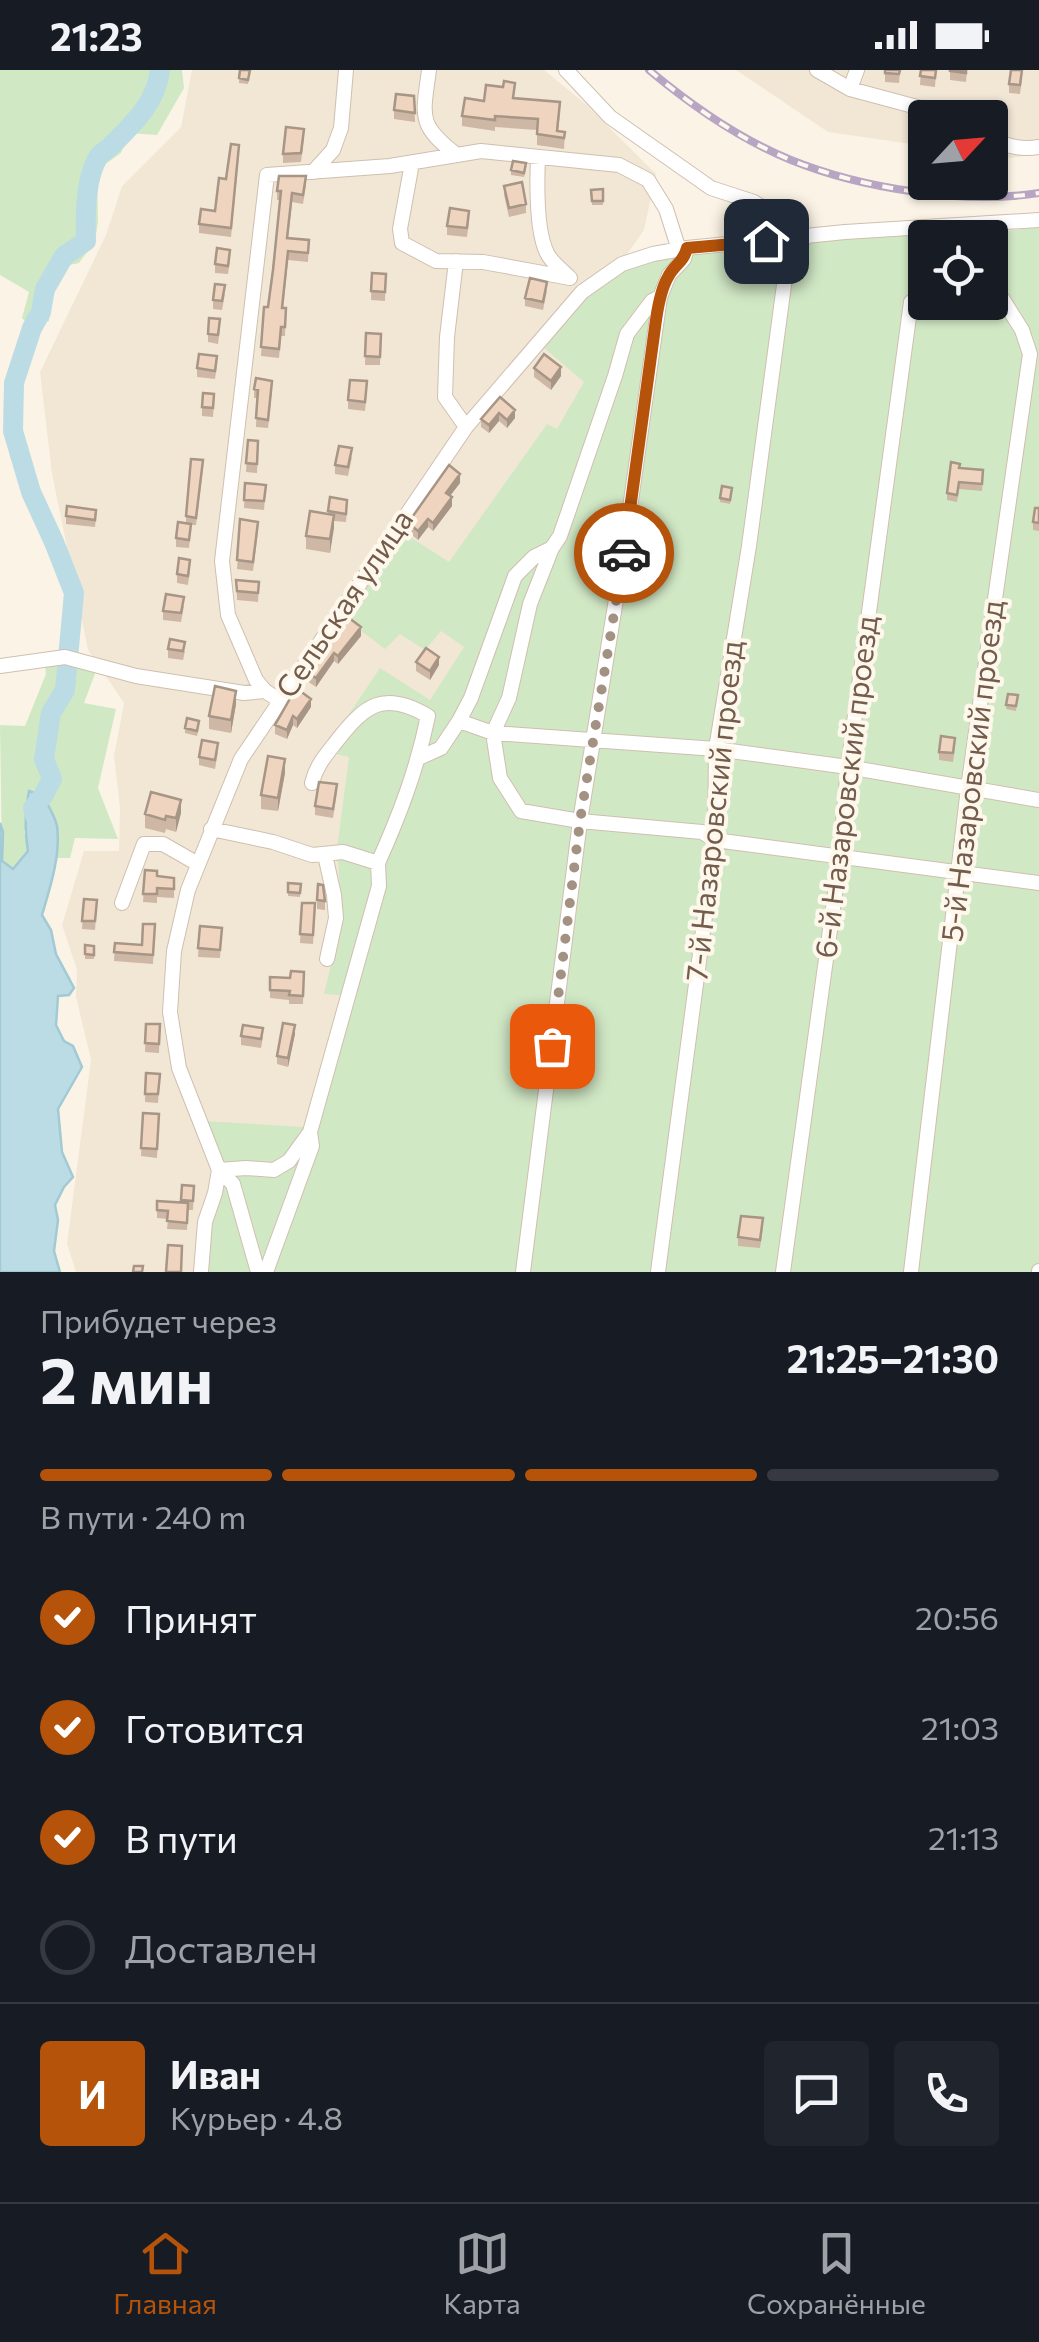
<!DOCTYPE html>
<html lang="ru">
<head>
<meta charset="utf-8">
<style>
	body { margin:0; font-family:Commissioner,sans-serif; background:#20242c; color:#f1f3f6; height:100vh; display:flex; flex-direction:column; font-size:38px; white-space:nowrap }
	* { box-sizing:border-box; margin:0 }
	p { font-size:32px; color:#9ea1a6 }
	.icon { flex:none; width:55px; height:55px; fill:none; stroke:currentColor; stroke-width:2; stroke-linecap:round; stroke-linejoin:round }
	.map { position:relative; height:1202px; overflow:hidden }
	.drawer { display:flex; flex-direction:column; background:#171b24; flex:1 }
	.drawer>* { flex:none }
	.needle { width:65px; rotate:64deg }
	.buttons { position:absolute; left:908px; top:30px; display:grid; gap:20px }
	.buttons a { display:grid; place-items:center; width:100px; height:100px; border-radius:10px; background:#171b24; box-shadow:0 2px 8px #0004; font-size:50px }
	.pin { position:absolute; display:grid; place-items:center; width:85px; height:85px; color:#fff; margin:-42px; border-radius:20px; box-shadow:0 5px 15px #0006 }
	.courier { position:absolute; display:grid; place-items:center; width:100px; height:100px; margin:-50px; border:8px solid #b45309; border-radius:50%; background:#fff; color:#222; box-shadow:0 2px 12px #0007 }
	.head em { font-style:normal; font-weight:700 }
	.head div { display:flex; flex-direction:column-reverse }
	.head { display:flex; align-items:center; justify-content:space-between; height:170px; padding:0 40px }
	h1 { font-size:65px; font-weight:700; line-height:75px }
	.bar { display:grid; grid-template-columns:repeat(4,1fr); gap:15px 10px; align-content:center; height:120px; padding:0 40px }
	.bar i { height:12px; border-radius:8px; background:#363941 }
	.bar .active { background:#b45309 }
	.bar p { grid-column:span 4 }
	.line { display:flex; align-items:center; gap:25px; padding:0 40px; border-top:2px solid #363941 }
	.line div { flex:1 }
	.round { display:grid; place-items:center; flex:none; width:105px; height:105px; border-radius:10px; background:#20242c }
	ol { padding:0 40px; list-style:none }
	li { display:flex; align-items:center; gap:30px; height:110px }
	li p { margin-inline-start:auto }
	li .icon { padding:10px; border-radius:50%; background:#b45309; color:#fff; stroke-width:4 }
	li:last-child { color:#9ea1a6 }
	li i { width:55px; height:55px; border:5px solid #363941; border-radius:50% }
	.status { display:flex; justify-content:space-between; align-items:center; height:70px; padding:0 50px; background:#171b24; direction:ltr }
	.status svg { height:28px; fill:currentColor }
	.menu { display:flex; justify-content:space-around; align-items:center; height:140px; border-top:2px solid #363941; background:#171b24; font-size:28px; color:#9ea1a6 }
	.menu a { display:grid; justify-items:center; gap:5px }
	.menu .active { color:#b45309 }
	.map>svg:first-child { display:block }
</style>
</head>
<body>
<div class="status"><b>21:23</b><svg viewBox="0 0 49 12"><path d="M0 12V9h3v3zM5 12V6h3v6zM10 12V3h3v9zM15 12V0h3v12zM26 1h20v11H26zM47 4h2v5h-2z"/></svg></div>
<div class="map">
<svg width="1039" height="1202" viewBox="0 0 1039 1202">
	<rect width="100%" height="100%" fill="#fbf4e6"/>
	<path fill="#f2e7d5" d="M192,0H544L587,35L656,104L644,160L560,280L592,317L474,585L349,980L286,1202H76L67,1174L91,990L76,927L77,900L62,855L84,781H119L120,738L114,686L124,633L88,580L52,404L40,302L106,165L122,116L181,57Z
		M736,0H1039V84L1010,88L990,85V48H925V76L828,62Z"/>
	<path fill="#d1e8c5" d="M0,0H182L184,18L157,65L128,63L121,83L97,100L98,152L95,171L79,193L60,197L51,217L49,251L32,258L22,248L29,222L0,205Z
		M1039,157V1202H209L211,1153L220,1124L204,1051L304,1057L317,1053L350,926L324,924L342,849L337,778L349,687L324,681L380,598L430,630L464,577L441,561L425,580L400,564L385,579L343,547L401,461L449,492L547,354L557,359L584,312L543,277L590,223L618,202L655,188L795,172L970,160L982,167L925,168V232H990V201L999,200L997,180L1005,161Z
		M45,595H67L96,601L84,633L116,639L98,718L118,769L75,768L70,788H56L57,754L24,761L28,781L13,799L2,791L0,655L25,656L46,604Z"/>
	<path fill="#bbdce4" stroke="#a2cad5" stroke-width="2.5" d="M29,721L43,726C48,735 55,746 57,756C61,785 50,818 42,845L51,860L56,884L74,918L69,925L58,926L56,955L64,971L73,976L82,997L58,1039L62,1082L73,1107L64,1117L55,1135L58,1150L54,1181L60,1202H0V753L3,762L2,791L13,799L28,781C24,759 25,742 29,721Z"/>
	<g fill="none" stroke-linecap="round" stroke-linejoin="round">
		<path stroke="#bbdce4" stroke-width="20" d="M35,746L33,738L43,726L52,709L44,689L51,643L65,620L74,523L54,472L31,422L13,361L14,313L32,258L41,242L45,219L64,186L86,171C85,146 85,107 99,86C102,82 107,80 111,76C134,53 156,33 160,0"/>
		<g stroke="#cfbfb0" stroke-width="16">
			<path id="minor" d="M429,0C423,46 417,55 457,85
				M566,0L610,47L711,118L754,132L805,167L786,200L749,476L716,679L715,770L658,1202
				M817,0L850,19L958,48
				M850,19L857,0
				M990,67C1006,77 1021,80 1039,77
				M538,87C537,111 536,161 547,183C551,192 561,199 568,206
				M412,93L400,159L402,173L436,191L483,192L570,208
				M313,102L333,80L341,58L346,0
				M456,191L447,267L445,327L466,357
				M552,478L530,534L509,628L493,663L500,708L521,741L580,751L702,762L715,770L1039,813
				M0,596L65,587L136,606L244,623L265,621
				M279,630L265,621L256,610L228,545L222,491L267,105L390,96L481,81L619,95L648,110L666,139L679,180
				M459,651L493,663L716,679L848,697L1039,730
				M419,688L441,678L459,651L471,628L515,506L534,487L552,478L560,466L615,306L627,264L652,231L660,227L669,205L684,189L687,178
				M312,713C316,696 325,686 336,672C364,636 383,619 428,646C417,699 400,744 378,793
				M211,759L273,772L312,785L343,782L378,793L379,816L310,1062L312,1076L266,1202
				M325,785L334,825L336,848L327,889
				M122,833L144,774H163L198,794
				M219,1100L233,1114L258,1202
				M219,1100L246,1098L274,1100L289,1091L310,1062
				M201,1202L205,1152L215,1123L219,1100L179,998L170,942L174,881L188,820L241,689L466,357L582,222L622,194L653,184L687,178L845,162L1039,150
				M523,1202L580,751L624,480L660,227
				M783,1202L840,787L848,697L911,232L925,227
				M911,1202L968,718L1030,284L1022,260L990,209
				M1039,1202V1201"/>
		</g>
		<use href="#minor" stroke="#fff" stroke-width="14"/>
		<g stroke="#b8a5c4" stroke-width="8">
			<path id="rail" d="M649,0C692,36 739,69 791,90C860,118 965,135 1039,123"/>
		</g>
		<use href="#rail" stroke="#fef8ec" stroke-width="4" stroke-dasharray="11" stroke-linecap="butt"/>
	</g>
	<path fill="#ceb7a4" d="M240,0H250L248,14L239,13Z
		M885,0H900L899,13L885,12Z
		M921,0H936L935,17L920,15Z
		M950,0H967L966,12L950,10Z
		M1022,9L1020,24L1009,23V14Z
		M414,26L415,52L394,49V40Z
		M514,28L560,43L558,61L565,62L564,79L537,75V60L495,57V61L462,56V46L484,31Z
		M304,68L301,92L283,93V84Z
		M239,84L231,167L199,163V154L215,141L226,109Z
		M526,98L524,107L511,105V100Z
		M306,115L303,134L292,132L288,168L309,170L308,192L288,190L283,238H286L285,266H281L279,288L261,286L264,237H268L280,130H277V121Z
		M504,116L526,134V143L509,147L504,125Z
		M603,119V135H592L591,120Z
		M469,150L467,167L447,165V156Z
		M230,189L228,204L215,203V194Z
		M372,203L386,204L385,231L371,230Z
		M547,221L543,240L525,236V228Z
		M225,224L222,240L213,239V230Z
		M220,258L218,274L208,272V264Z
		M366,263L381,264L380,295H365Z
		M217,295L215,309L197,307V298Z
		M534,298L561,306L551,320L534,307Z
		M254,319L272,320L268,358L256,357L257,328H254Z
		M367,320L365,341L348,339V330Z
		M500,327L515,348L507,358L499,351L489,363L481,357V349Z
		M214,333L213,347L202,346V337Z
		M248,370L258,371L257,403L246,402Z
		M352,387L348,406L335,404V395Z
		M203,398L196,455H191L189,478L176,477V468L186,453V446Z
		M959,398L983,400L982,421L959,419L957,432L947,430V423Z
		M245,413L266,415L264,440L244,438Z
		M460,413L450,426L452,436L433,461L428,457L418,470L408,462V453Z
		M732,423L730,434L720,432V428Z
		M330,427L347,439L346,452L334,451L330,483L306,479V466L328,444Z
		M1039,438V461L1033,460V452Z
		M66,446L96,447L95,457L66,454Z
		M238,460L258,461L253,501L237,499L239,469Z
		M190,498L188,515L177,513V504Z
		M236,510L259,512L258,532L237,530Z
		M184,536L181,552L163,550V541Z
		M345,545L361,566L338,594L334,591L316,617L307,611V602Z
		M168,579L185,581L183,590L168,588Z
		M416,592L439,595L430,610L416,601Z
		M1008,624L1018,625L1016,641L1006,639Z
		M236,634L231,663L209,659V646Z
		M311,637L297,658L293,655L287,669L275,664V655Z
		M199,656L197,666L185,663V658Z
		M955,677L953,692L939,690V682Z
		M218,682L215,699L199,695V687Z
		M285,703L278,741L261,739V725Z
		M337,722L333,748L315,745V736Z
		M181,743L176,762L166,759L165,763L145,758V744Z
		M145,800L157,806L174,808V828L157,827V833L143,832Z
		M288,813L301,814L300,827L288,826Z
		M84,829L97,830L95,860L82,859Z
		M317,830L325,831V840L317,839Z
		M302,833H315L313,874L300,873Z
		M155,854L153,894L114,891L115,873L142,875Z
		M200,856L222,858L220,888L198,887Z
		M85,875L94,876V889H85Z
		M304,902L303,934H289V930L270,928V907L290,908Z
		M146,954H160L159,983L145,982Z
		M295,964L288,997L277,994V986Z
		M241,966L263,967L261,978L241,975Z
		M146,1003L160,1004L158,1033L145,1032Z
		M143,1043L159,1044L157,1088L141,1086Z
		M182,1115L194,1116L193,1140H188L187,1160L167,1159L168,1149L157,1148V1131L181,1132Z
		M763,1157L760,1178L738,1176V1167Z"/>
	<path fill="#a79586" d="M561,297V306L551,320V311Z
		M515,340V348L507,358V350Z
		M499,343V351L489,363V355Z
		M460,404V413L446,431V423Z
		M452,427V436L433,461V453Z
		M334,445V458L330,483V469Z
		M428,449V457L418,470V461Z
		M361,557V566L338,594V586Z
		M334,583V591L316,617V608Z
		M439,587V595L430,610V601Z
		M236,621V634L231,663V650Z
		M311,629V637L297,658V649Z
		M293,646V655L287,669V660Z
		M285,689V703L278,741V728Z
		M181,730V743L176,762V748Z
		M295,955V964L288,997V988Z"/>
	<path fill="#efd5bf" stroke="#a79586" stroke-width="2.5" d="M240,0H250L248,10L239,8Z
		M885,0H900L899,4L885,3Z
		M921,0H936L935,8L920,6Z
		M950,0H966V3L950,1Z
		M1011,0H1022L1020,15L1009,14Z
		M504,11L515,13L513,28L560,32L557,61L565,62L564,68L537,64L538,49L495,46V50L462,46L465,28L484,31L486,15L503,17Z
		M396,24L414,26L415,43L394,40Z
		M286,57L304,59L301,83L283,84Z
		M231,74L239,75L231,158L199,154L201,139L215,141L219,108L226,109Z
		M513,91L526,93L524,103L511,100Z
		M279,106H306L303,125L292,123L287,168L309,170L308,183L288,181L282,238H286L285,257H281L279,279L261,277L264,237H268L273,200L281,121H277Z
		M522,112L526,134L509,138L504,116Z
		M603,119V131H592L591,120Z
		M450,138L469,141L467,158L447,156Z
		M217,178L230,180L228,196L215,194Z
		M372,203L386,204L385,222L371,221Z
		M530,208L547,212L543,232L525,228Z
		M215,214L225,215L222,231L213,230Z
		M209,248L220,249L218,265L208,264Z
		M366,263L381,264L380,287L365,286Z
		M199,284L217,286L215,301L197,298Z
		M544,284L561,297L551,311L534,298Z
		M256,308L272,311L268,350L256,348L258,320L254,319Z
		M350,310L367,311L365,332L348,330Z
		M203,323L214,324L213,338L202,337Z
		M500,327L515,340L507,350L499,343L489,355L481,349Z
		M248,370L258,371L257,394L246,393Z
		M339,376L352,378L348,397L335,395Z
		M191,389L203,390L196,448L186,446Z
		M951,392L960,394L959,398L983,400L982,414L959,412L957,425L947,423Z
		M449,395L460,404L446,423L452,427L433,453L428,449L418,461L408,453Z
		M245,413L266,415L264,431L244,430Z
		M722,416L732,418L730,430L720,428Z
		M330,427L347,430L346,444L328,441Z
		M67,436L96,440L95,450L66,446Z
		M1035,438H1039V453L1033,452Z
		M310,441L334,445L330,469L306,466Z
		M240,449L258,452L253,492L237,490Z
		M178,452L191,454L189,470L176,468Z
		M179,488L190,490L188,506L177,504Z
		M236,510L259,512L258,523L237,521Z
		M166,524L184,527L181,543L163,541Z
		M345,545L361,557L338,586L334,583L316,608L307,602Z
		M170,569L185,572L183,581L168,579Z
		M426,578L439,587L430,601L416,592Z
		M215,616L236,621L231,650L209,646Z
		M296,618L311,629L297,649L293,646L287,660L275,655Z
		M1008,624L1018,625L1016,636L1006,635Z
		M187,648L199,651L197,661L185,658Z
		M941,666L955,668L953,683L939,682Z
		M202,670L218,673L215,690L199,687Z
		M268,686L285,689L278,728L261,725Z
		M319,712L337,714L333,739L315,736Z
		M151,722L181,730L176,748L166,746L165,750L145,744Z
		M145,800L157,801V806L174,808V819L157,818V824H143Z
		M288,813L301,814L300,823L288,822Z
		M318,814L323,815L325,831L317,830Z
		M84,829L97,830L95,851H82Z
		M302,833H315L313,865L300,864Z
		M143,854H155L153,885L114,882L115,873L142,875Z
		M200,856L222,858L220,880L198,878Z
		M85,875L94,876V885L85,884Z
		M291,901L304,902L303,926L289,925L290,921L270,920V907L290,908Z
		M283,953L295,955L288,988L277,986Z
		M146,954H160L159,974L145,973Z
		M243,955L263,958L261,969L241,966Z
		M146,1003L160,1004L158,1024H145Z
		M143,1043L159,1044L157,1079L141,1078Z
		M182,1115L194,1116L193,1131L181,1130Z
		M157,1131L188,1133L187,1153L167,1151L168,1141L157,1140Z
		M741,1146L763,1148L760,1170L738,1167Z
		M168,1175L182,1176L181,1202H166Z
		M134,1196H143L142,1202H133Z"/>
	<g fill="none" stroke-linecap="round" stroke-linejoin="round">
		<path stroke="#a39182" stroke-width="10" stroke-dasharray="0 18" d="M552,976L580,751L624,483"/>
		<path stroke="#b45309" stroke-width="12" d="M624,483L656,250C658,236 661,219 668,207C674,195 684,192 687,178L766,171"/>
	</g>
	<g text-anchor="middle" stroke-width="8" stroke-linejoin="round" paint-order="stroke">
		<g font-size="30" fill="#735c4c" stroke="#fef8ec">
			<text transform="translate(345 534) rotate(-56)" y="10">Сельская улица</text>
			<text transform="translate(973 701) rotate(-83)" y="10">5-й Назаровский проезд</text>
			<text transform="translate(847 717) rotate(-83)" y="10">6-й Назаровский проезд</text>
			<text transform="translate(715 741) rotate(-84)" y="10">7-й Назаровский проезд</text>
		</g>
	</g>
</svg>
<div class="buttons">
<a><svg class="needle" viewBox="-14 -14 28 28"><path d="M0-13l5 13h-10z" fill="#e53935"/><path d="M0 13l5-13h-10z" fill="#9ea1a6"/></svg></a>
<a><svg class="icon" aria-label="locate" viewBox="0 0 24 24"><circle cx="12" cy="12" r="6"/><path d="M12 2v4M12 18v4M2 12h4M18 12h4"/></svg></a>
</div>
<div class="pin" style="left:552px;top:976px;background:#ea580c"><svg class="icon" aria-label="bag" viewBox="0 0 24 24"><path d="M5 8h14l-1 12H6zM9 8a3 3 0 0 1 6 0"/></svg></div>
<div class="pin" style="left:766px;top:171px;background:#1f2937"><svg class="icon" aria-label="home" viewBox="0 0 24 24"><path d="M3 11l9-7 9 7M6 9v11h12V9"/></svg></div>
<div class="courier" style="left:624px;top:483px"><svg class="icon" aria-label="car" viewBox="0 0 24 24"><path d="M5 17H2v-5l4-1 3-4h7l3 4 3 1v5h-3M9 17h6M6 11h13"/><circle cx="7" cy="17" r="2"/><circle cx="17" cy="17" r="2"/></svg></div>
</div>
<section class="drawer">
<div class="head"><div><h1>2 мин</h1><p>Прибудет через</p></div><em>21:25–21:30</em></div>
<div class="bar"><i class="active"></i><i class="active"></i><i class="active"></i><i></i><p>В пути · 240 m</p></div>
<ol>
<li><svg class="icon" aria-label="check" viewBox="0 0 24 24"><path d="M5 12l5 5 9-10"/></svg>Принят<p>20:56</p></li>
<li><svg class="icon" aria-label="check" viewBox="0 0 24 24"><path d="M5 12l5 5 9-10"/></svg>Готовится<p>21:03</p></li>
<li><svg class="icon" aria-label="check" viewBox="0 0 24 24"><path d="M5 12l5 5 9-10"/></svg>В пути<p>21:13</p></li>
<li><i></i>Доставлен</li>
</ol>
<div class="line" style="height:180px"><b class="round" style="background:#b45309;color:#fff">И</b><div><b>Иван</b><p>Курьер · 4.8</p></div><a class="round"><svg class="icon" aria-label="chat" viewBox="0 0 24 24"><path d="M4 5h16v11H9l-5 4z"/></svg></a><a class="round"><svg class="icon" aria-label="phone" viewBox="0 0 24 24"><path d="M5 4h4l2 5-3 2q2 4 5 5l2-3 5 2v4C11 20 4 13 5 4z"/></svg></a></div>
</section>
<nav class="menu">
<a class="active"><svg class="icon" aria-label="home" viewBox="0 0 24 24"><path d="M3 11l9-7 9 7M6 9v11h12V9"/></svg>Главная</a>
<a><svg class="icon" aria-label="map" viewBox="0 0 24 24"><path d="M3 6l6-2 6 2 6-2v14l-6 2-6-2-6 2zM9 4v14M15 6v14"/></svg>Карта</a>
<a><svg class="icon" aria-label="saved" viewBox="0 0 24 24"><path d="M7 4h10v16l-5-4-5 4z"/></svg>Сохранённые</a>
</nav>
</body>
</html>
